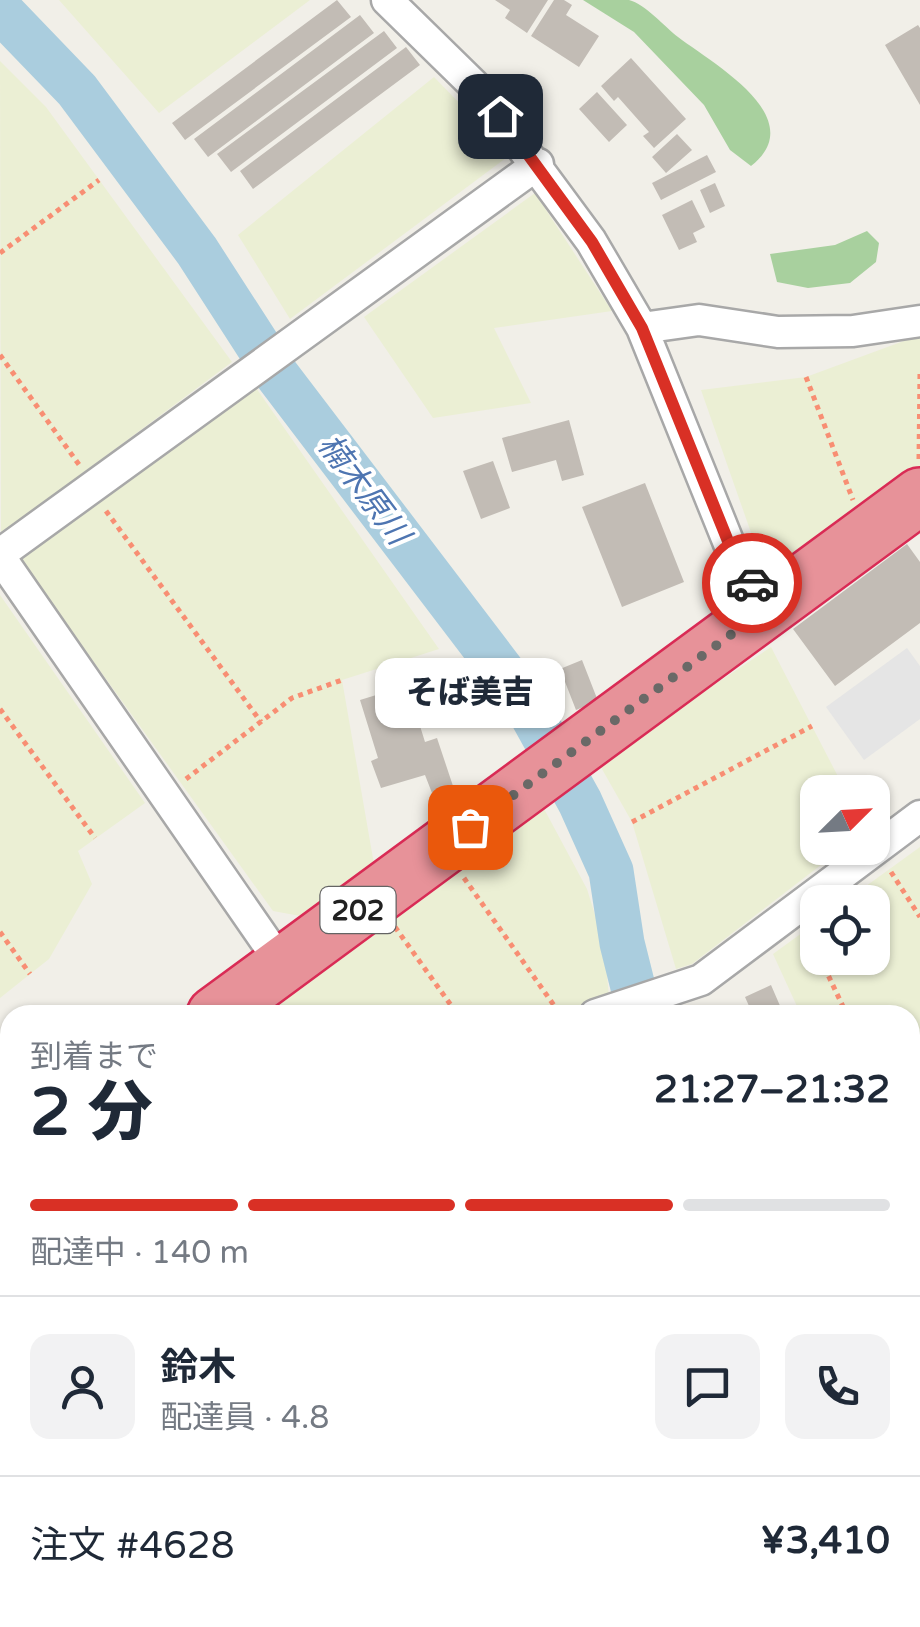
<!DOCTYPE html>
<html lang="ja">
<head>
<meta charset="utf-8">
<style>
	body { margin:0; font-family:"Varela Round","Noto Sans JP",sans-serif; background:#f2f2f3; color:#1f2937; height:100vh; display:flex; flex-direction:column; font-size:38px; white-space:nowrap }
	* { box-sizing:border-box; margin:0 }
	p { font-size:32px; color:#747a83 }
	.icon { flex:none; width:55px; height:55px; fill:none; stroke:currentColor; stroke-width:2; stroke-linecap:round; stroke-linejoin:round }
	.map { position:relative; flex:1; overflow:hidden }
	.side { position:absolute; left:0px; top:1005px; width:920px; height:622px; display:flex; flex-direction:column; background:#fff; border-radius:30px 30px 0 0; box-shadow:0 2px 8px #0004 }
	.side>* { flex:none }
	.needle { width:65px; rotate:66deg }
	.buttons { position:absolute; left:800px; top:775px; display:grid; gap:20px }
	.buttons a { display:grid; place-items:center; width:90px; height:90px; border-radius:20px; background:#fff; box-shadow:0 2px 8px #0004; font-size:50px }
	.pin { position:absolute; display:grid; place-items:center; width:85px; height:85px; color:#fff; margin:-42px; border-radius:20px; box-shadow:0 5px 15px #0006 }
	.courier { position:absolute; display:grid; place-items:center; width:100px; height:100px; margin:-50px; border:8px solid #d93025; border-radius:50%; background:#fff; color:#222; box-shadow:0 2px 12px #0007 }
	.bubble { position:absolute; height:70px; border-radius:20px; background:#fff; box-shadow:0 2px 8px #0004; font-size:32px; font-weight:800; line-height:70px; text-align:center }
	.head em { font-style:normal; font-weight:800 }
	.head div { display:flex; flex-direction:column-reverse }
	.head { display:flex; align-items:center; justify-content:space-between; height:170px; padding:0 30px }
	h1 { font-size:65px; font-weight:800; line-height:75px }
	.bar { display:grid; grid-template-columns:repeat(4,1fr); gap:15px 10px; align-content:center; height:120px; padding:0 30px }
	.bar i { height:12px; border-radius:8px; background:#e0e1e3 }
	.bar .selected { background:#d93025 }
	.bar p { grid-column:span 4 }
	.line { display:flex; align-items:center; gap:25px; padding:0 30px; border-top:2px solid #e0e1e3 }
	.line div { flex:1 }
	.round { display:grid; place-items:center; flex:none; width:105px; height:105px; border-radius:20px; background:#f2f2f3 }
	.map>svg:first-child { display:block }
</style>
</head>
<body>
<div class="map">
<svg width="920" height="1627" viewBox="0 0 920 1627">
	<rect width="100%" height="100%" fill="#f1efe8"/>
	<path fill="#ebefd4" d="M59,0H310L159,113Z
		M0,61L46,107L232,362L1,534Z
		M434,77L510,155L290,319L238,235Z
		M535,193L612,311L494,328L531,403L433,418L364,317Z
		M920,335V469L792,560L755,544L701,390L806,377Z
		M254,385L439,649L342,680L375,870L317,919L273,911L16,554Z
		M0,595L145,803L78,851L92,884L49,959L0,998Z
		M771,647L846,792H818V848H843L692,964L676,969L632,822L598,762Z
		M542,805L587,889L604,944L609,997L542,1015H251Z
		M920,847V1094L910,1106V1015H801L773,954L817,922L818,958H872V902H844Z"/>
	<path fill="#a8d09e" d="M583,0C597,0 615,0 629,0C645,4 665,27 678,37C712,63 812,118 751,166L730,150L704,105L634,32Z
		M867,231L879,243L876,262L850,283L808,288L777,282L770,254L835,245Z
		M920,1183V1475H910V1194Z
		M10,1535V1618H211L205,1627H12L0,1595V1543Z
		M237,1618H777V1627H237Z"/>
	<path fill="#c8f9d1" d="M920,1484V1627H790V1618H910V1485Z"/>
	<path fill="#e5e5e5" d="M907,648L920,666V719L864,760L826,707Z"/>
	<g fill="none" stroke-linecap="round" stroke-linejoin="round">
		<path stroke="#aacdde" stroke-width="45" d="M0,10L77,90L197,251L277,375L522,697L580,802L611,871L622,943L640,1015
			M910,1166L920,1155
			M0,1511L10,1505"/>
	</g>
	<path fill="#c2bcb5" d="M337,0L351,17L185,140L172,123Z
		M495,0H548L527,33L505,18L510,10Z
		M554,0H564L572,5L566,15L599,36L579,67L531,36Z
		M360,15L374,33L208,157L194,139Z
		M918,25L920,28V105L885,45Z
		M384,31L397,48L231,172L217,154Z
		M406,47L420,65L253,189L240,171Z
		M631,58L686,119L654,148L643,136L649,132L618,97L614,101L601,86Z
		M597,92L627,125L609,142L579,109Z
		M677,134L692,150L666,173L652,157Z
		M707,155L716,172L661,200L652,183Z
		M715,183L725,206L710,213L700,190Z
		M692,200L705,227L693,233L697,242L679,250L662,215Z
		M569,420L584,475L562,481L556,460L512,472L502,438Z
		M493,461L510,508L481,519L463,471Z
		M645,483L684,582L622,607L582,507Z
		M907,544L920,562V623L835,686L793,629Z
		M582,660L598,701L576,710L560,669Z
		M417,683L426,705L400,714L392,692Z
		M386,692L396,719L416,713L425,742L437,738L453,786L432,793L425,775L381,788L371,761L378,758L360,700Z
		M771,985L784,1015H740L738,1011L749,1006L745,997Z
		M10,1073V1112L0,1114V1076Z
		M10,1197V1241L0,1247V1204Z
		M10,1263V1310L2,1301L0,1303V1271Z"/>
	<g fill="none" stroke-linecap="round" stroke-linejoin="round">
		<g stroke="#a8a8a8" stroke-width="20">
			<path id="lane" d="M910,1526L920,1527
				M841,1627L842,1618"/>
		</g>
		<g stroke="#a8a8a8" stroke-width="35">
			<path id="street" d="M387,0L481,92L591,241L642,328L734,556L767,607
				M642,328L699,320L778,332L853,331L920,321
				M0,554L538,164
				M0,557L283,966
				M595,1015L701,980L920,816"/>
		</g>
		<g stroke="#d92b55" stroke-width="60">
			<path id="highway" d="M215,1015L920,496
				M0,1172L10,1165"/>
		</g>
		<path stroke="#f88e73" stroke-width="5" stroke-dasharray="5 5" stroke-linecap="butt" d="M0,253L99,180
			M0,355L80,466
			M806,377L853,500
			M919,459L920,372
			M106,511L261,722
			M0,709L95,838
			M186,779L292,698L342,680
			M632,822L812,726
			M891,872L920,917
			M464,878L558,1011
			M395,927L458,1015
			M0,932L30,974
			M811,940L818,953
			M820,958L847,1015"/>
		<use href="#lane" stroke="#fff" stroke-width="15"/>
		<use href="#street" stroke="#fff" stroke-width="30"/>
		<use href="#highway" stroke="#e79299" stroke-width="55"/>
	</g>
	<g fill="none" stroke-linecap="round" stroke-linejoin="round">
		<path stroke="#6a6967" stroke-width="10" stroke-dasharray="0 18" d="M470,827L767,608L752,583"/>
		<path stroke="#d93025" stroke-width="12" d="M500,116L592,242L642,328L734,556L752,583"/>
	</g>
	<g text-anchor="middle" stroke-width="8" stroke-linejoin="round" paint-order="stroke">
		<rect fill="#fff" stroke="#646464" stroke-width="2.5" x="320.5" y="887" width="75" height="46" rx="8"/>
		<g font-size="28" font-weight="bold" fill="#212121">
			<text x="358" y="920">202</text>
		</g>
		<g font-size="32" font-style="italic" fill="#4e75b1" stroke="#fff">
			<text transform="translate(364 489) rotate(53)" y="11">楠木原川</text>
		</g>
	</g>
</svg>
<div class="buttons">
<a><svg class="needle" viewBox="-14 -14 28 28"><path d="M0-13l5 13h-10z" fill="#e53935"/><path d="M0 13l5-13h-10z" fill="#747a83"/></svg></a>
<a><svg class="icon" aria-label="locate" viewBox="0 0 24 24"><circle cx="12" cy="12" r="6"/><path d="M12 2v4M12 18v4M2 12h4M18 12h4"/></svg></a>
</div>
<div class="pin" style="left:470px;top:827px;background:#ea580c"><svg class="icon" aria-label="bag" viewBox="0 0 24 24"><path d="M5 8h14l-1 12H6zM9 8a3 3 0 0 1 6 0"/></svg></div>
<div class="pin" style="left:500px;top:116px;background:#1f2937"><svg class="icon" aria-label="home" viewBox="0 0 24 24"><path d="M3 11l9-7 9 7M6 9v11h12V9"/></svg></div>
<div class="courier" style="left:752px;top:583px"><svg class="icon" aria-label="car" viewBox="0 0 24 24"><path d="M5 17H2v-5l4-1 3-4h7l3 4 3 1v5h-3M9 17h6M6 11h13"/><circle cx="7" cy="17" r="2"/><circle cx="17" cy="17" r="2"/></svg></div>
<div class="bubble" style="left:375px;top:658px;width:190px">そば美吉</div>
<section class="side">
<div class="head"><div><h1>2 分</h1><p>到着まで</p></div><em>21:27–21:32</em></div>
<div class="bar"><i class="selected"></i><i class="selected"></i><i class="selected"></i><i></i><p>配達中 · 140 m</p></div>
<div class="line" style="height:180px"><a class="round"><svg class="icon" aria-label="person" viewBox="0 0 24 24"><circle cx="12" cy="8" r="4"/><path d="M4 21q1-7 8-7t8 7"/></svg></a><div><b>鈴木</b><p>配達員 · 4.8</p></div><a class="round"><svg class="icon" aria-label="chat" viewBox="0 0 24 24"><path d="M4 5h16v11H9l-5 4z"/></svg></a><a class="round"><svg class="icon" aria-label="phone" viewBox="0 0 24 24"><path d="M5 4h4l2 5-3 2q2 4 5 5l2-3 5 2v4C11 20 4 13 5 4z"/></svg></a></div>
<div class="line" style="height:130px"><div>注文 #4628</div><b>¥3,410</b></div>
</section>
</div>
</body>
</html>
